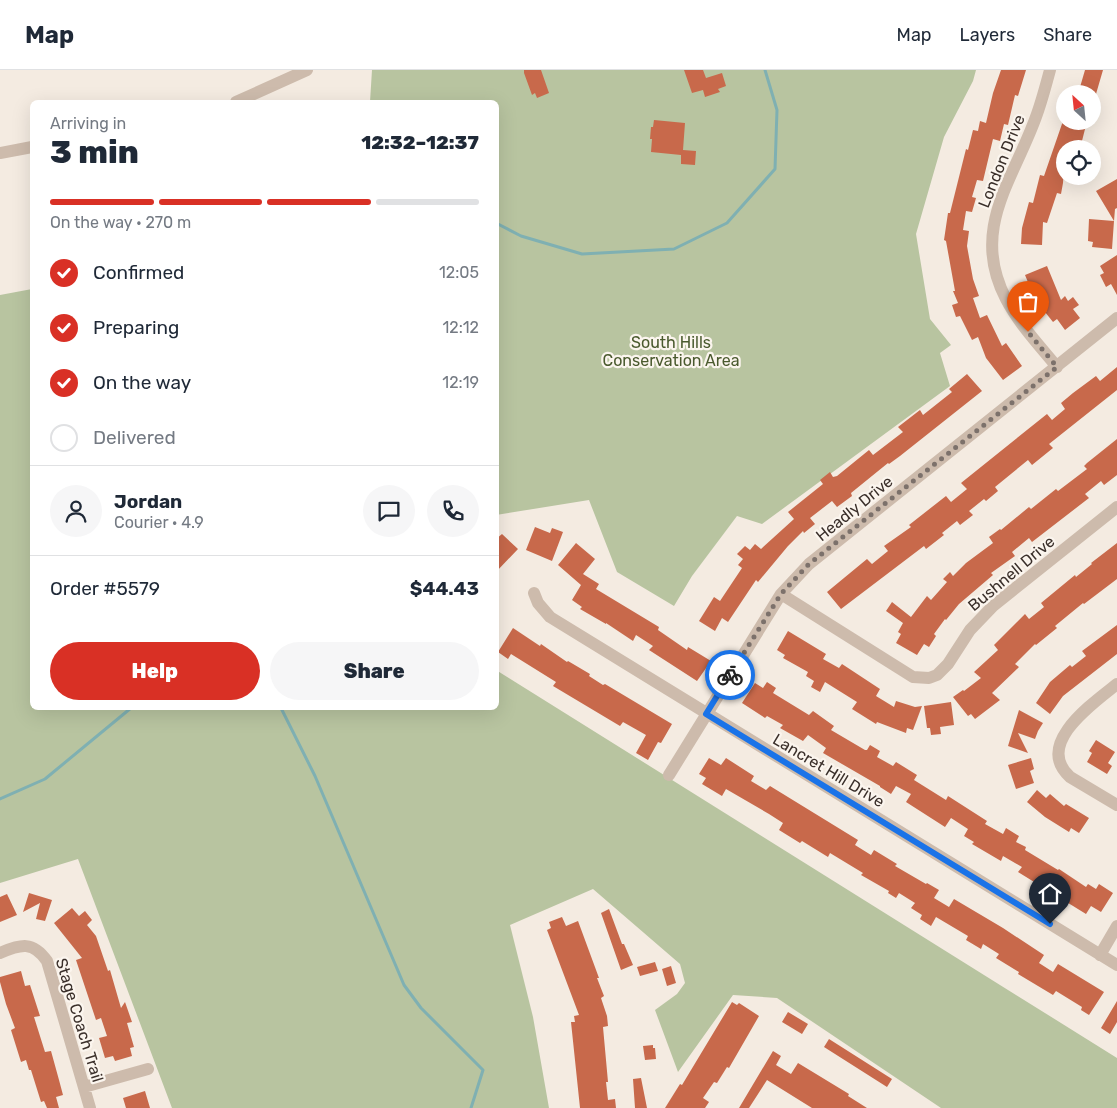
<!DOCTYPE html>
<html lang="en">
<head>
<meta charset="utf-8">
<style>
	body { margin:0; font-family:Rubik,sans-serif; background:#f6f6f7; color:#1f2937; height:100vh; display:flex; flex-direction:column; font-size:19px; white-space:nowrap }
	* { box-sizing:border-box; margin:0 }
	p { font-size:16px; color:#747a83 }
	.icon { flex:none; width:28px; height:28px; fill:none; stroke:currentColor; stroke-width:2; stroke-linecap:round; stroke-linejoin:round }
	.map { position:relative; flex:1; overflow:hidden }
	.sheet { position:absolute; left:30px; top:30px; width:469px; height:610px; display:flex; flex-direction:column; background:#fff; border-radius:8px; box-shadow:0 5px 20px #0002 }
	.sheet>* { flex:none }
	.needle { width:32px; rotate:333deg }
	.fabs { position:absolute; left:1056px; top:15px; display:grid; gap:10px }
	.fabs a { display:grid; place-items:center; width:45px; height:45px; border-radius:50%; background:#fff; box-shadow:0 5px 20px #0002; font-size:25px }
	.pin { position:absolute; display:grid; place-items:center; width:42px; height:42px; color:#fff; margin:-51px -21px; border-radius:50% 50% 50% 0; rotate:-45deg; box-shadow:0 0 5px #0007 }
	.pin .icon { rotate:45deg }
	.courier { position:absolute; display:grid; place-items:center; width:50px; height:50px; margin:-25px; border:4px solid #1a73e8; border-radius:50%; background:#fff; color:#222; box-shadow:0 1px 6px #0007 }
	.head em { font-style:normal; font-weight:800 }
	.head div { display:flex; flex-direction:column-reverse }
	.head { display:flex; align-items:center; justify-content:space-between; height:85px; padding:0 20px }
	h1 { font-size:32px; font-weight:800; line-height:38px }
	.bar { display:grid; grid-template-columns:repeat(4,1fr); gap:8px 5px; align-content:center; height:60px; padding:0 20px }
	.bar i { height:6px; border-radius:4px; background:#e0e1e3 }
	.bar .on { background:#d93025 }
	.bar p { grid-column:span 4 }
	.line { display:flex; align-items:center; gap:12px; padding:0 20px; border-top:1px solid #e0e1e3 }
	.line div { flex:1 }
	.round { display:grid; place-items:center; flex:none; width:52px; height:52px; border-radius:26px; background:#f6f6f7 }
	ol { padding:0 20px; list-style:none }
	li { display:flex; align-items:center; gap:15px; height:55px }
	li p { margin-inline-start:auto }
	li .icon { padding:5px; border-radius:50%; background:#d93025; color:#fff; stroke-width:4 }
	li:last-child { color:#747a83 }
	li i { width:28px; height:28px; border:2px solid #e0e1e3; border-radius:50% }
	.action { display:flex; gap:10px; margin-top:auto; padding:10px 20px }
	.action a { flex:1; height:58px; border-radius:30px; background:#d93025; color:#fff; font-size:20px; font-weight:800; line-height:58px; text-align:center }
	.action a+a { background:#f6f6f7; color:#1f2937 }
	header { display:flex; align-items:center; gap:30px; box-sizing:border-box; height:70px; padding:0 25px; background:#fff; border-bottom:1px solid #e0e1e3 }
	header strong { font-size:24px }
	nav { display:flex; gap:28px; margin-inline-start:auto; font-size:18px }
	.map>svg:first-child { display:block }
</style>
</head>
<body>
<header>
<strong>Map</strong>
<nav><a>Map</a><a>Layers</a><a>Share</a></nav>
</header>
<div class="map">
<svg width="1117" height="1038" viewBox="0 0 1117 1038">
	<rect width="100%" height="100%" fill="#f4ebe1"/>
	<path fill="#b8c4a0" d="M372,0H976L973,11L944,67L916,164L930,249L951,275L940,283L950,316L762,454L737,446L692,506L674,536L617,502L589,430L496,445V32H370Z
		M32,219V638H496V600L1117,988V1038H941L777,928L733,925L678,1002L655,940L677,924L685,913L680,894L593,819L510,855L533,947L549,1038H172L78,789L0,813V225Z"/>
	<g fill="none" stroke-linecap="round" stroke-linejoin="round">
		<path stroke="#7fb0b2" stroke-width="3" d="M496,153L521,166L582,184L674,179L727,153L775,99L777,40L765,0
			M281,638L315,706L404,915L421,938L483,1000L471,1038
			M0,729L45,709L131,638"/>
	</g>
	<path fill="#c8694b" d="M524,0H541L549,23L537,28L535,23L532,25L524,3Z
		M684,0H703L706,8L722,3L726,16L718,19L720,22L705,27L703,20L692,23Z
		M1001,0H1026L1018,26L1015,25L1008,55L1004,54L1000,71L993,69L983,111L977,110L972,127L976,128L972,142L966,141L963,160L969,161L967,176L973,209L979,226L973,228L980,248L987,245L1002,276L1006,273L1022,296L1003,310L986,288L978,267L972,270L960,246L956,247L952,235L958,233L953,221H955L946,171L944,170L948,143H950L966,79L968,80L973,60L978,61L980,51L986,53L993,23Z
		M1085,0H1103L1096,24H1078Z
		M654,50L685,53L683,80L696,81L695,95L681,94V85L651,82L652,69H650L651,57H653Z
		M1063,51H1087L1080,79H1065L1063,113L1061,124L1057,123L1047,153L1043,152L1042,175L1021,174L1022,158L1029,132L1033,133L1040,105L1044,106Z
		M1117,109V138L1115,139L1114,151L1096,121Z
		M1089,149L1114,151L1112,179L1092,177L1093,172L1088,171Z
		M1117,185V225L1111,214L1106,217L1100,205L1104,203L1100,196Z
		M1047,196L1061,230L1065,226L1068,231L1073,227L1079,235L1073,239L1080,248L1065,260L1057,249L1053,252L1045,242L1047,241L1036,215L1030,217L1025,205Z
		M1117,297V320L1049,374L1053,378L1032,395L1028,390L995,417L998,421L986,431L984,429L969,441L973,445L960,455L957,451L942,463L944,465L926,479L924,476L841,539L827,522L867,489L872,494L888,481L884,476L911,457L909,455L946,426L951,432L967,419L961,413L1047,344L1052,350L1065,339L1061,333L1073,323L1096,306L1100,311Z
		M967,304L982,321L900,386L889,394L888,393L851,423L852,426L837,437L832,431L810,448L815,454L804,463L803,461L788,476L758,512L756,510L728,552L722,548L715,561L699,551L714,527L720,531L742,498L738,495L743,489L737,484L745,476L750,480L755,474L761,479L794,449L788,442L823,414L820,410L830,402L833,407L837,406L869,380L873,385L903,362L898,357L920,340L923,345L952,322L949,319Z
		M1117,369V405L1104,415L1101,411L1085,424L1089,428L1032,472L1029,468L1012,482L1015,486L991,503L993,505L959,534L946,550L945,549L934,564L936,566L929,577L924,574L917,585L896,573L901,564L898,562L903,553L886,541L892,532L911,547L927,526L931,530L947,512L943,509L950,502L953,506L966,493L993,473L989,467L1000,459L1001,460L1029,437L1031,439L1056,419L1058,421L1087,399L1084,396L1087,393Z
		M535,457L550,463L552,458L563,462L552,491L526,480Z
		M502,464L518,479L496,502V469Z
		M576,473L595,489L583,504L599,514L596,519L659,557L658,560L687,580L688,577L711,591L697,611L649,580L653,576L636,565L633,571L606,553V554L580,539L582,537L572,530L581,515L558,495Z
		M1117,473V509L1084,534L1083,533L1055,556L1057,558L1036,575L1035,574L1015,594L1019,597L992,623L1000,630L975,649L971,644L968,646L953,627L963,620L964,621L981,608L974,602L998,580L994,575L1025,544L1029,549L1044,537L1041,533L1075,505L1076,507L1092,494L1091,493Z
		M1117,555V584L1063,626L1050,644L1036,633L1050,612L1070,595L1072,597L1086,586L1082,581Z
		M513,558L540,576L541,574L567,592L568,591L590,604L589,606L603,615L605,614L672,654L661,673L658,672L648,690L636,683L646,665L623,652L620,656L553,616L556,612L511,584L508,589L498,582Z
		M788,561L826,584L823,589L839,598L842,594L880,619L876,626L894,637L896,631L915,637L922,636L913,660L907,658L906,663L877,652L876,654L852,639L857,632L825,612L820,622L811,617L814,611L806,606L808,602L783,588L785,585L777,580Z
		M767,612L776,618L773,623L809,645L813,641L834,656L831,660L865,680H867L870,675L880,681L877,687L893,696L896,692L917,705L914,710L946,730L948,726L987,751L985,754L1003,764L1006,758L1019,766L1016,772L1026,777L1025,780L1058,800L1059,799L1086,817L1088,814L1096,819L1099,814L1113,823L1101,842L1091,836L1086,844L1018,802L1022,797L1003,786L1001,791L972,774L974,772L964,766L968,759L951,748L945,757L906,732L911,724L896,716L891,724L880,717V716L823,683L826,678L808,665L803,671L780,658L783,655L767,646L765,648L742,633L755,613L763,618Z
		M951,632L954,655L940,657L941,664L931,665L930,658H927L924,636Z
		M1019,640L1043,653L1038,661L1035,669L1018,663L1028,683L1008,676Z
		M1096,670L1115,682L1108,693L1112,696L1107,704L1087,692L1092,683L1089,681Z
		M709,688L721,695L726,688L754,706L751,711L766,720L770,716L858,770L855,775L871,785L874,780L897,794L895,796L926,814L927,813L939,820L934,828L949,837L954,829L1003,858L1044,885L1039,893L1053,902L1058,894L1104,922L1089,945L1081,940L1082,937L1056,921L1053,925L1018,904L1019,902L996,888L999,884L983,874L981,879L966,870L968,866L936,847L931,856L920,849L922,845L911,838L915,833L899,823L896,828L888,823L889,821L861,805L863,803L830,783L828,787L802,771L800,773L779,760L783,753L769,744L726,719L722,726L702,714L706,708L699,704Z
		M1031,688L1034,699L1030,701L1034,713L1016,719L1008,695Z
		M1037,720L1046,728L1050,724L1064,736L1066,734L1089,748L1079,763L1071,758L1069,762L1045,747L1027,732Z
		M29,823L52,830L45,851L36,849L40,833L23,842Z
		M7,824L17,845L0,852V827Z
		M72,838L79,846L85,841L92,850L87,855L96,866L108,901L110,900L121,938L125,932L132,952L127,953L134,977L130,978L132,986L115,991L113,986L105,988L99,968L107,966L101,948L96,950L76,890L82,888L54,853Z
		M609,839L622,874H624L633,895L621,900L601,843Z
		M562,847L566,856L578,851L599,908H597L604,926L601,928L607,946L608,956L603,957L608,1012H606L608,1030L615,1029L616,1038H580L571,952H575L574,946L579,945L547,860L551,858L549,852Z
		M655,892L658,901L640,906L637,897Z
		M671,896L676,913L667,916L662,899Z
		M21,901L25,916L30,915L40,946L34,947L45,982L51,981L59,1010L63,1025L56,1027L59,1038H47L44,1031L41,1032L31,1000H29L26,990L21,992L11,960L15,958L6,934L0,912V907Z
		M1117,931V952L1110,964L1101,958Z
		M732,932L737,935L739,933L759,946L729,998L727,997L717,1013L714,1012L703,1028L709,1032L705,1038H665L680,1014L682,1015Z
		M788,942L808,954L802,964L782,952Z
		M829,969L892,1009L887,1017L824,977Z
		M653,975V978H655L656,989L645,990L643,976Z
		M773,981L781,986L776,995L791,1004L798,993L849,1024L848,1026L867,1038H812L767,1010L749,1038H739Z
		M641,1008L647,1038H635L633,1009Z
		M145,1021L150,1038H126L123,1028Z"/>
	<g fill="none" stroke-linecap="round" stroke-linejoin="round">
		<path stroke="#cdbbac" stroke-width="12" d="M1050,0C1046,15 1042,30 1037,44C1015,108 969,158 1006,229C1019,254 1039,275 1057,297
			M236,32L307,0
			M0,83L32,77
			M534,523L538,533L550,547L1117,895
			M781,524L913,607L929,608L937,605L948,594L970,560L993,536L1117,437
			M1117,614C1092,634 1034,674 1070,707L1117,735
			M669,705L781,524L809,494L1117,248
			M0,883C21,874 33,871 47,891L90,1038
			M1100,885L1117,856
			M84,1017L148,999"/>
	</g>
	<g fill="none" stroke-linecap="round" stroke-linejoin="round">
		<path stroke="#7c716b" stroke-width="5" stroke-dasharray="0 9" d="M730,605L781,524L809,494L1057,297L1028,262"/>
		<path stroke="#1a73e8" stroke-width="6" d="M730,605L706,644L1050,854"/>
	</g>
	<g text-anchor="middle" stroke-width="4.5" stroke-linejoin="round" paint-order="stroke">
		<g font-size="16" fill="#3b302b" stroke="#fbf5ee">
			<text transform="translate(1001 91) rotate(-68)" y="6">London Drive</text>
			<text transform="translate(854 438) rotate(-39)" y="6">Headly Drive</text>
			<text transform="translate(1011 503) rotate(-40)" y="6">Bushnell Drive</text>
			<text transform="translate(829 700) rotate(31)" y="6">Lancret Hill Drive</text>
			<text transform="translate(80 950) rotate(73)" y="6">Stage Coach Trail</text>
		</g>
		<g font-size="16" fill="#4a5a2e" stroke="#fbf5ee">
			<text x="671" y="278">South Hills<tspan x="671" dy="18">Conservation Area</tspan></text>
		</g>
	</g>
</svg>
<div class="fabs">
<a><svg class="needle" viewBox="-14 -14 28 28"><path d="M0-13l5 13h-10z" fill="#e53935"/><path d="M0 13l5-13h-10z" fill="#747a83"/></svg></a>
<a><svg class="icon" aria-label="locate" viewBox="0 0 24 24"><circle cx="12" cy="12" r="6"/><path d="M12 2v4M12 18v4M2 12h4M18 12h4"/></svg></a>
</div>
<div class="pin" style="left:1028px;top:262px;background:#ea580c"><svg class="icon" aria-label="bag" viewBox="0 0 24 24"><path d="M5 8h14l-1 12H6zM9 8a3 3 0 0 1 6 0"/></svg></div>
<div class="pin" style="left:1050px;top:854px;background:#1f2937"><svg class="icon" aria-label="home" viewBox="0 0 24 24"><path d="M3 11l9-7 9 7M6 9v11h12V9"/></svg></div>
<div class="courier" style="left:730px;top:605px"><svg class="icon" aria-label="bike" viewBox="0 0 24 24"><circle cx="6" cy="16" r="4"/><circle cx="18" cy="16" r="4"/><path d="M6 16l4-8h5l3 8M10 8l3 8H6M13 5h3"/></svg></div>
<section class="sheet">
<div class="head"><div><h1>3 min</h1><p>Arriving in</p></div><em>12:32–12:37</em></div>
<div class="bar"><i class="on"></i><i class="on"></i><i class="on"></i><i></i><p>On the way · 270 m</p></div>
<ol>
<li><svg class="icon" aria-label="check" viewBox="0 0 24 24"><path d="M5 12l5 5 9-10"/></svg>Confirmed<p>12:05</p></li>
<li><svg class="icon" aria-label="check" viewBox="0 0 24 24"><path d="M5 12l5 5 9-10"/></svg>Preparing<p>12:12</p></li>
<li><svg class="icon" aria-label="check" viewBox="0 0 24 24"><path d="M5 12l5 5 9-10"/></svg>On the way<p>12:19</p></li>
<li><i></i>Delivered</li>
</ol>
<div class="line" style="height:90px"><a class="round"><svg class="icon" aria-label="person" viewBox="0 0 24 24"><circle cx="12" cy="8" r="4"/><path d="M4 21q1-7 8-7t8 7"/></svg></a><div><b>Jordan</b><p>Courier · 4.9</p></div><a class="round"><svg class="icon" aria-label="chat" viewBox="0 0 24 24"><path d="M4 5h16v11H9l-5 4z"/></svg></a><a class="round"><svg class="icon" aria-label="phone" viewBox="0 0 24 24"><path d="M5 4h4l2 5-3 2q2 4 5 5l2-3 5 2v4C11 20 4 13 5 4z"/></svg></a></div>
<div class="line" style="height:65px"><div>Order #5579</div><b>$44.43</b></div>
<div class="action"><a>Help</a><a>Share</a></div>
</section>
</div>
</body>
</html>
